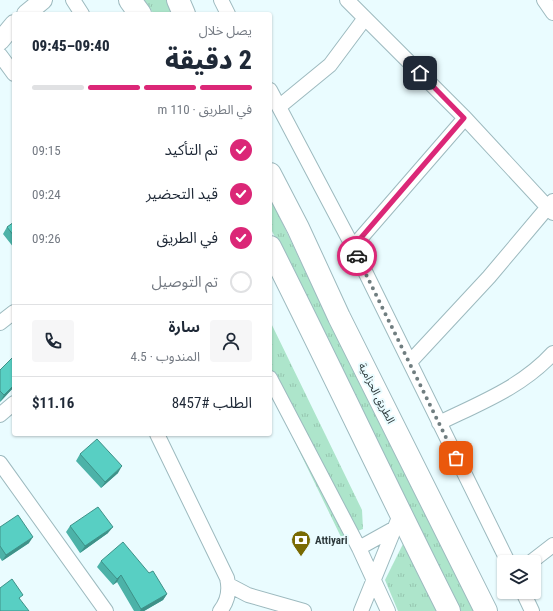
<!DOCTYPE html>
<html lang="ar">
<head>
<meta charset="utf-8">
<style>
	body { margin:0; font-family:"Roboto Condensed","Noto Sans Arabic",sans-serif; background:#f6f6f7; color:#1f2937; direction:rtl; height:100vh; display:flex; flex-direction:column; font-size:15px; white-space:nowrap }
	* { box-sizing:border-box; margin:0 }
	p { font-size:13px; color:#747a83 }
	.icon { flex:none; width:22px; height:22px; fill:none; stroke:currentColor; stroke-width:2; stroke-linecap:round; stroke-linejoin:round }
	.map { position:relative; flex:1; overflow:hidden; direction:ltr }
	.drawer { position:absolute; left:12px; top:12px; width:260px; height:424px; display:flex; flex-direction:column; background:#fff; border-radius:4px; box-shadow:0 1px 3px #0004; direction:rtl }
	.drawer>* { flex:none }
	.fabs { position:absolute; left:497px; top:555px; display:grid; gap:8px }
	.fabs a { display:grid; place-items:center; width:44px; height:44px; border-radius:4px; background:#fff; box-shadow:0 1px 3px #0004; font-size:20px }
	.pin { position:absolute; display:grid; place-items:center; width:34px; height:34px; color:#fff; margin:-17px; border-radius:8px; box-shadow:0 2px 6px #0006 }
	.courier { position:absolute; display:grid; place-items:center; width:40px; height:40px; margin:-20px; border:3px solid #db2777; border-radius:50%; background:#fff; color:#222; box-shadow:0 1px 5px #0007 }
	.summary em { font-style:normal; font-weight:800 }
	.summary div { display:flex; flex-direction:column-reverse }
	.summary { display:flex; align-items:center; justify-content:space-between; height:68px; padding:0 20px }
	h1 { font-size:26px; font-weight:800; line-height:30px }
	.bar { display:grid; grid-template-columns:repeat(4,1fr); gap:6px 4px; align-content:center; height:48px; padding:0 20px }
	.bar i { height:5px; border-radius:3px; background:#e0e1e3 }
	.bar .on { background:#db2777 }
	.bar p { grid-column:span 4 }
	.line { display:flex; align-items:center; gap:10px; padding:0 20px; border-top:1px solid #e0e1e3 }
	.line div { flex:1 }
	.round { display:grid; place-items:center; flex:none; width:42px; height:42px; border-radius:4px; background:#f6f6f7 }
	ol { padding:0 20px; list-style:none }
	li { display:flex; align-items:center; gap:12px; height:44px }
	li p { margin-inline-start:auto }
	li .icon { padding:4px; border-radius:50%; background:#db2777; color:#fff; stroke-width:4 }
	li:last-child { color:#747a83 }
	li i { width:22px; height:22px; border:2px solid #e0e1e3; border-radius:50% }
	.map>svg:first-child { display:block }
</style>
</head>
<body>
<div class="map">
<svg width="553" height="611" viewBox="0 0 553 611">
	<defs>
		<pattern id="grass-tufts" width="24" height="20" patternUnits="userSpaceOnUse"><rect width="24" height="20" fill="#ade5cb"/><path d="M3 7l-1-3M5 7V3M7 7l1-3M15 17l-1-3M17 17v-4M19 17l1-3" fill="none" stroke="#95c5af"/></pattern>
	</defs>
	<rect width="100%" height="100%" fill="#eafcff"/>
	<path fill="url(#grass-tufts)" d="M143,0H166L173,14H154Z
		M270,197L330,323L475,611H461L270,227Z
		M270,321L362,510L363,529L341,537L270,391Z
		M403,544L437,611H398L385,580Z"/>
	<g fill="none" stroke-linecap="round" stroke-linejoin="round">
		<g stroke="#9dbabf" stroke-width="16">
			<path id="minor" d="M73,0L82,14
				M221,0L228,14
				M347,0L465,118L553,213
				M544,0L553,13
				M0,55L14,74
				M270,90L353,247L508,562
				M280,106L330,65L365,18
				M353,247L465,118
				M0,323L14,312
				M410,362L489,277L553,201
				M270,378L359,548L388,611
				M0,415L14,403
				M439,423C480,403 522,387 553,353
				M157,434L227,578C230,590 228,601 220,611
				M0,463L106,611
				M359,548L395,528
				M531,562L553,545
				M229,585L248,595L304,611
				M523,592L532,611
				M361,611L400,515"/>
		</g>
		<g stroke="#9dbabf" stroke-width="20">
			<path id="tertiary" d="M26,14L43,0
				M0,41L14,24"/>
		</g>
		<g stroke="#9dbabf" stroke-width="24">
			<path id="trunk" d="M130,0L140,14
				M178,0L184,14
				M270,174L298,228L339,317L486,611
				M270,247C331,368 388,490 449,611"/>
		</g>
		<use href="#minor" stroke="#fff" stroke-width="14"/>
		<use href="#tertiary" stroke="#fff" stroke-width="18"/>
		<use href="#trunk" stroke="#fff" stroke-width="22"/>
	</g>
	<path fill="#4cb2a8" d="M14,222V248L3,234L7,227Z
		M14,360V387L0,402V370Z
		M80,454L118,473L101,488L76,461Z
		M70,526L108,533L80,553L66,532Z
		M0,527L29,543L2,561L0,558Z
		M101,561L167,594L163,600L144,611H134L117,582L113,585L97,567Z"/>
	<path fill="#3e9188" d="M14,385V387L0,402L4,395Z
		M122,466L118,473L101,488L105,482Z
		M113,527L108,533L80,553L85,546Z
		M33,537L29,543L2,561L6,555Z
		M121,575L117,582L113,585L117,579Z
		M167,594L163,600L144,611H140L141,609Z"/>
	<path fill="#58cfc3" stroke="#3e9188" d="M14,222V236L7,227Z
		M12,358L14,360V385L4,395L0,391V370Z
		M97,439L122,466L105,482L80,454Z
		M98,507L113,527L85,546L70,526Z
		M18,515L33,537L6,555L0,546V527Z
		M123,542L149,573L153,571L167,594L141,609L121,575L117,579L101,561Z
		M12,579L23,595L19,598L29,611H0V588Z"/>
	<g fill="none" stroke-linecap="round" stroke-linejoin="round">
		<path stroke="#707e80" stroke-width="4" stroke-dasharray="0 7.2" d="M357,256L456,458"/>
		<path stroke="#db2777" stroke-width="5" d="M357,256L353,247L464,118L420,73"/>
	</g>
	<defs>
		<g id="bank-pin" transform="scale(1)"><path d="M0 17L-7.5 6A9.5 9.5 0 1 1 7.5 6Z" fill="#796a02" stroke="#eafcff"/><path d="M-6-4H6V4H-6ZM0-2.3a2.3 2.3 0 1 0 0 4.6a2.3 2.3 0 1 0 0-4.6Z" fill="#fff"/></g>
	</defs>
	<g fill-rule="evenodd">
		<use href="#bank-pin" x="301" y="540"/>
	</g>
	<g text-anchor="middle" stroke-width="4" stroke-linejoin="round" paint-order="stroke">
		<g font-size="11" fill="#2e3a3c" stroke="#eafcff">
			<text transform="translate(377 393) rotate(63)" y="4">الطريق الحزامية</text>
		</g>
		<g font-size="11" font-weight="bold" fill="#2e3a3c" stroke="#eafcff" text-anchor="start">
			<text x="315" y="544">Attiyari</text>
		</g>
	</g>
</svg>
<div class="fabs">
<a><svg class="icon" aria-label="layers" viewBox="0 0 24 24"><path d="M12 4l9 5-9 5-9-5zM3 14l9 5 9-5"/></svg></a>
</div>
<div class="pin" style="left:456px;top:458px;background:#ea580c"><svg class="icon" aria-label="bag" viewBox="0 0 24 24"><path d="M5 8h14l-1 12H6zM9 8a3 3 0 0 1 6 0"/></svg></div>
<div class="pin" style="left:420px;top:73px;background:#1f2937"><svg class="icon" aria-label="home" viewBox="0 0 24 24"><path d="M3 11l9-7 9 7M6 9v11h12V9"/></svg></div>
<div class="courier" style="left:357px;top:256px"><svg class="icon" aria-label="car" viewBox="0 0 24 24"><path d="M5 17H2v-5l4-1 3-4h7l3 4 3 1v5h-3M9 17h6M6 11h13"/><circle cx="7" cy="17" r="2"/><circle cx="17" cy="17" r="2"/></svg></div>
<section class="drawer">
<div class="summary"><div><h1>2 دقيقة</h1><p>يصل خلال</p></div><em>09:40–09:45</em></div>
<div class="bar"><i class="on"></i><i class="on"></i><i class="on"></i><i></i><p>في الطريق · 110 m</p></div>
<ol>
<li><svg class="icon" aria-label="check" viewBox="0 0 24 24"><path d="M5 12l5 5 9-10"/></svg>تم التأكيد<p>09:15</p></li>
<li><svg class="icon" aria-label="check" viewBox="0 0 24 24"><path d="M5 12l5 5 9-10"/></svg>قيد التحضير<p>09:24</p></li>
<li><svg class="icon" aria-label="check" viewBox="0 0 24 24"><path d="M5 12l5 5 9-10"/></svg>في الطريق<p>09:26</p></li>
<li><i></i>تم التوصيل</li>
</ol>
<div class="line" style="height:72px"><a class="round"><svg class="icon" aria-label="person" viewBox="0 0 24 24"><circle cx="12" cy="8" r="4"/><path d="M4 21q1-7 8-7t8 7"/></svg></a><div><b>سارة</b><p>المندوب · 4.5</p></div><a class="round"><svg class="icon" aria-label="phone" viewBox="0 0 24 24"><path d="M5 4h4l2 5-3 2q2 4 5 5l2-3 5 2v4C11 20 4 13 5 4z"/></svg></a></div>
<div class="line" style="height:52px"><div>الطلب #8457</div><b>$11.16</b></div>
</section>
</div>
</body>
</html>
